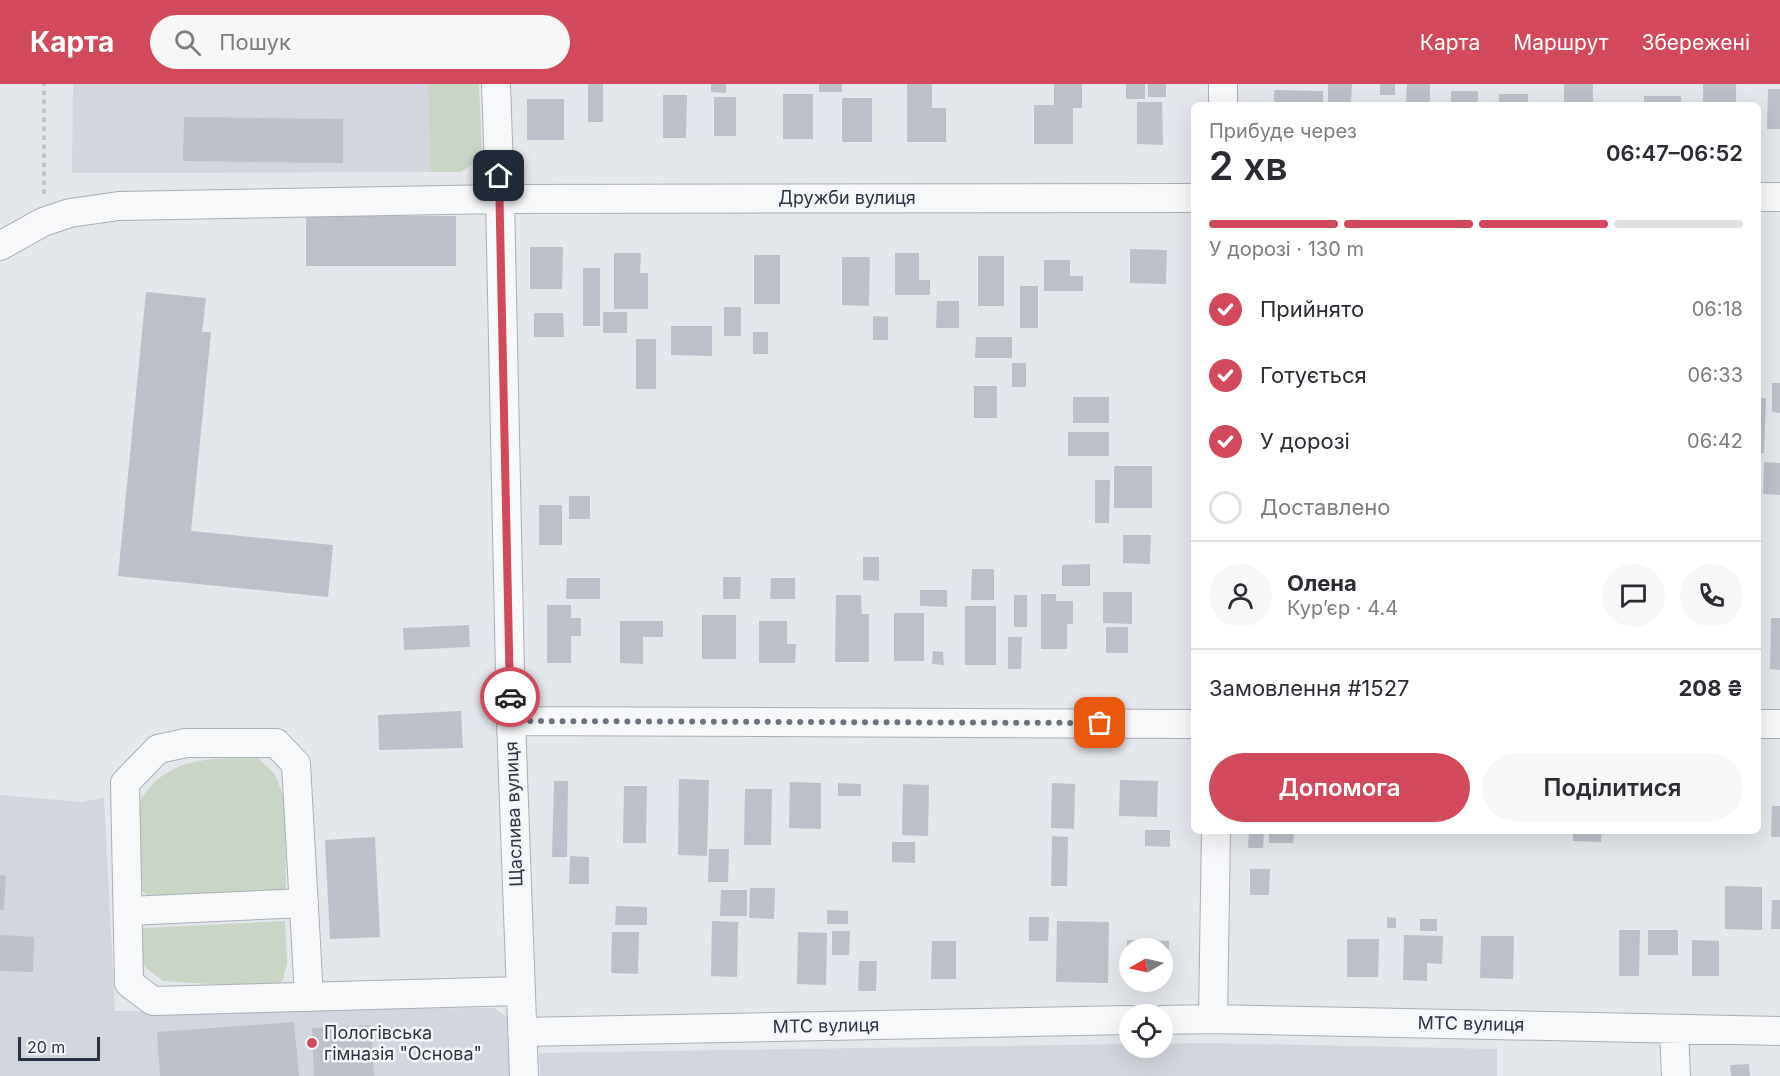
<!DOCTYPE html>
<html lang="uk">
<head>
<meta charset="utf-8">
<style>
	body { margin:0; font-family:Inter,sans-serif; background:#f7f7f7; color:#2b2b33; height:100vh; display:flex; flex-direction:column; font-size:22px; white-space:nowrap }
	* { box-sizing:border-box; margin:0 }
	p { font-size:20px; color:#7c7c81 }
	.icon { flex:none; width:33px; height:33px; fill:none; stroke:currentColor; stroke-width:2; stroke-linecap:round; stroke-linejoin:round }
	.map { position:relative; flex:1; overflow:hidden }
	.side { position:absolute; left:1191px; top:18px; width:570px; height:732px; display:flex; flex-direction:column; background:#fff; border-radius:9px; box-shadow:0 6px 24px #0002 }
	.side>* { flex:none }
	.needle { width:39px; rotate:261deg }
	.buttons { position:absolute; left:1119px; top:854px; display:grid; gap:12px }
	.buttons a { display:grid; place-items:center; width:54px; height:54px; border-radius:50%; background:#fff; box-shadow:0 6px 24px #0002; font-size:30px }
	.scale { position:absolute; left:18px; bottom:15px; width:82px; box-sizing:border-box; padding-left:6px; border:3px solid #2b3445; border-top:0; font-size:16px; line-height:21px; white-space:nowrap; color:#2b3445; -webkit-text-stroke:4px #f4f6f9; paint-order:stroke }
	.pin { position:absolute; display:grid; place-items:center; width:51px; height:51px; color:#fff; margin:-26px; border-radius:12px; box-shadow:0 3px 9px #0006 }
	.courier { position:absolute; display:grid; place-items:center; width:60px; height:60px; margin:-30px; border:4px solid #d1495b; border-radius:50%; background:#fff; color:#222; box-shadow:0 2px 8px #0007 }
	.summary em { font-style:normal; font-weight:600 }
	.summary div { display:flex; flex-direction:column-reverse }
	.summary { display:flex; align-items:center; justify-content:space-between; height:102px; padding:0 18px }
	h1 { font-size:39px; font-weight:600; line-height:45px }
	.bar { display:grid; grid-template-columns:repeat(4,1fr); gap:9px 6px; align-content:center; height:72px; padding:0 18px }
	.bar i { height:8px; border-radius:4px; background:#e1e1e2 }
	.bar .on { background:#d1495b }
	.bar p { grid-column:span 4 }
	.line { display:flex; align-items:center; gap:15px; padding:0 18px; border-top:2px solid #e1e1e2 }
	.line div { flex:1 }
	.round { display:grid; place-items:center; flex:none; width:63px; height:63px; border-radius:32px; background:#f7f7f7 }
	ol { padding:0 18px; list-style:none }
	li { display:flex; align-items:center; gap:18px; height:66px }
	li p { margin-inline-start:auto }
	li .icon { padding:6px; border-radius:50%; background:#d1495b; color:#fff; stroke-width:4 }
	li:last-child { color:#7c7c81 }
	li i { width:33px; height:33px; border:3px solid #e1e1e2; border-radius:50% }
	.primary-button { display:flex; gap:12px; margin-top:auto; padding:12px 18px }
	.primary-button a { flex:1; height:69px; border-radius:36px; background:#d1495b; color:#fff; font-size:24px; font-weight:600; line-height:69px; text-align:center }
	.primary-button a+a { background:#f7f7f7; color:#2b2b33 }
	header { display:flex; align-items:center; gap:36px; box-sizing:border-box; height:84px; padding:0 30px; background:#d1495b; color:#fff }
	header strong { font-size:28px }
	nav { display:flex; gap:33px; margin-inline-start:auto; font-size:21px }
	.search { width:420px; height:54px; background:#f7f7f7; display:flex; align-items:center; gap:15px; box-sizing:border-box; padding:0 21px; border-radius:33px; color:#7c7c81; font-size:22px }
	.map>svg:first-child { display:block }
</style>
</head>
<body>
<header>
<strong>Карта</strong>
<div class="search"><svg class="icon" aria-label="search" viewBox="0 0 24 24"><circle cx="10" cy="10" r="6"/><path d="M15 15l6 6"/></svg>Пошук</div>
<nav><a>Карта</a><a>Маршрут</a><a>Збережені</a></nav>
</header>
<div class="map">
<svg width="1780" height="992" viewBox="0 0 1780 992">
	<rect width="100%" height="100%" fill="#e4e7ec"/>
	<path fill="#d2d6de" d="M73,0H428L430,88L72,89Z
		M0,711L81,718L104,714L115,927L494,924L510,935V992H0Z
		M1203,959L1497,965V992H540L539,969L1129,960L1130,963H1162L1163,960Z"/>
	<path fill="#c9d6c5" d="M428,0H479L482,74L461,88H430Z
		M258,674L274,689L285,715L286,807L150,813L139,805L134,724C142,714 151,699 162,692C193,671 223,675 258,674Z
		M285,837L287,879L283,896L272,906L239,907L224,901L163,897L145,883L136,860L142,844Z"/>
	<path fill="#bbc0ca" d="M588,0H603V38H588Z
		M711,0H726V9L711,8Z
		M819,0H842V8H819Z
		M907,0H932V24H946V58H907Z
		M1054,0H1082V24H1073V60H1034V21H1054Z
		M1126,0H1145V15H1126Z
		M1148,0H1166V13H1148Z
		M1328,0H1352L1351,21H1328Z
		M1380,0H1395V11H1380Z
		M1407,0H1430V21H1406Z
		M1564,0H1593V21H1564Z
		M1703,0H1736V21H1703Z
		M1768,5H1780V45H1767Z
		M1274,6L1323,7V21H1274Z
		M1451,7H1478V21H1451Z
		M783,10H813V55H783Z
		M1499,10H1528V21H1499Z
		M663,11H687L686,54H663Z
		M1644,12H1681V21H1644Z
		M714,13H736V52H714Z
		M842,14H872V58H842Z
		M527,15H564V56H527Z
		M1137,18H1162L1163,61L1137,60Z
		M184,33L343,35V79L183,77Z
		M306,132H456V182H306Z
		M530,163H563L562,205H530Z
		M1130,165L1167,166L1166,200L1130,199Z
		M614,169H641L640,189H648V225H614Z
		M895,169H919V196H930V211H895Z
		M754,171H780V220H754Z
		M978,172H1004V222H978Z
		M842,173H870L869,222L842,221Z
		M1044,176H1070V192H1083V207H1044Z
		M583,184H600V242H583Z
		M1020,202H1038V244H1020Z
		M146,208L206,214L202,248H211L191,447L333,461L328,513L118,492Z
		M937,217H959V244H936Z
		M724,223H741V252H724Z
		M603,228H627V249H603Z
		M534,229H563L564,253H534Z
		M873,232L888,233V256H873Z
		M671,242H712V272L671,271Z
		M753,248H768V270H753Z
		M976,253H1012V274H975Z
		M636,255H656V305H636Z
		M1012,279H1026V303H1012Z
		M1772,299H1780V329L1772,328Z
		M974,302H997V334H974Z
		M1073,313H1109V339H1073Z
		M1758,314H1766L1764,369H1758Z
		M1068,348H1109V372H1068Z
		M1764,378L1780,379V411L1763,410Z
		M1114,382H1152V424H1114Z
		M1095,396H1110L1109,439H1095Z
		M569,412H590V435H569Z
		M539,421H562V461H539Z
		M1123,451H1151L1150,480L1123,479Z
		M863,473H879V497L863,496Z
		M1090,480V502H1062V481Z
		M972,485H994V516H971Z
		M723,493H741L740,515H723Z
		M567,494H600V515H566Z
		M771,494H795V515H770Z
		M920,506H947V523L920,522Z
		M1103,508H1132V540L1103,539Z
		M1041,510H1056V517H1073V540H1067V565H1041Z
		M836,511H861L862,530H869V578H835Z
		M1014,511H1027V543H1014Z
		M547,521H571V534H581V552H571V579H547Z
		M965,522H996V581H965Z
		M894,529H924V577H894Z
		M702,531H736V575H702Z
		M1771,534H1780V586L1770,585Z
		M620,537H663V553H643V580L620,579Z
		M759,537H787V560H796L795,579H759Z
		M469,541L470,563L404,566L403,544Z
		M1106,543H1128V569H1106Z
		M1008,553H1022L1021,585H1008Z
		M933,567L943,568L944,581L932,580Z
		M461,627L463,664L379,666L378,631Z
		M679,695L709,696L707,772L678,771Z
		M1120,696L1158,697L1157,733L1119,732Z
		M554,697H568L567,773H552Z
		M790,698L821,699V745L789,744Z
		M838,699L861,700V712H838Z
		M1052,699L1075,700L1074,745L1051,744Z
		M903,700L929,701L928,752L902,751Z
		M624,702H647L646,759H623Z
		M745,705H772L771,761H744Z
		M1772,722H1780V753H1771Z
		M1145,746H1170V763L1145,762Z
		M1249,747H1264L1263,764H1248Z
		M1269,747H1294L1293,759H1269Z
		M1459,747H1495V750H1459Z
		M1573,747H1602L1601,758L1573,757Z
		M1052,752L1068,753L1067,802H1051Z
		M375,753L380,853L330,855L325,756Z
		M892,758H915V779L892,778Z
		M709,765H729L728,798H708Z
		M570,772L589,773V800H569Z
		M1250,785H1270L1269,811H1250Z
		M0,791L6,792L4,826H0Z
		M1725,802L1762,803V846L1725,845Z
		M750,804H775L774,835L749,834Z
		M721,806H747V832H720Z
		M1772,816H1780V845H1771Z
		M616,822L647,823V841H615Z
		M827,826L848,827V840H827Z
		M1029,833H1049L1048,857H1029Z
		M1387,833L1396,834V844H1387Z
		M1420,835H1437V847H1420Z
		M712,837L738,838L737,893L711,892Z
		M1057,837L1109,838L1108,899L1056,898Z
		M1619,846H1640L1639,892H1619Z
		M1648,846H1678V871H1648Z
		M832,847H850L849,871H832Z
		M612,848H639L638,890L611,889Z
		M798,848L827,849L826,901L797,900Z
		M0,851L34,853L33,888L0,887Z
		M1404,851L1443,852L1442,880L1427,879V897L1403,896Z
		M1481,852H1514L1513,895L1480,894Z
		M1347,855H1379L1378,893H1347Z
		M1127,856L1169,857L1168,896H1162V864H1130V895H1126Z
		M1692,856L1719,857V892H1692Z
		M932,857H956V895H931Z
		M859,877H877L876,907H858Z
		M294,938L299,992H160L157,948Z
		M371,941L374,992H314L312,944Z
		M1749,980L1750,992H1731L1730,981Z"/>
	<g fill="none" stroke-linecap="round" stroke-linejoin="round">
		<g stroke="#a9aeb7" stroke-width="30">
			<path id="minor" d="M496,0L500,115L511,637L524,992
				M1223,21V0
				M1758,113H1780
				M0,162L43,138L70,129L119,122L500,115L1194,114
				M511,637L1194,640
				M1758,640H1780
				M128,827L304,819
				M309,913L296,680L276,659H186L158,665L125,699L129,899L153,917L521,907
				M1213,935L1216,747
				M1162,936L1213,935L1780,947
				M1674,945L1676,992
				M522,948L1130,936"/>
		</g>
		<path stroke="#c2c5cb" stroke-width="4" stroke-dasharray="4.5 4.5" stroke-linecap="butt" d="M44,110V0"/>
		<use href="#minor" stroke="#f7f8fa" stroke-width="28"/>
	</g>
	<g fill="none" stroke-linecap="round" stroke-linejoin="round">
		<path stroke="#6c737f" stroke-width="6" stroke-dasharray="0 10.8" d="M510,613L511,637L1100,639"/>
		<path stroke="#d1495b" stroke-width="8" d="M499,92L510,613"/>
	</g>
	<circle fill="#d1495b" stroke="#f4f6f9" stroke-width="2" cx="312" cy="959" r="6"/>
	<g text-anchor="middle" stroke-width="5" stroke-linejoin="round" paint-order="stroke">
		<g font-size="18" fill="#2b3445" stroke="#f4f6f9">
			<text x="847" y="120">Дружби вулиця</text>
			<text transform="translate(514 730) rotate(-92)" y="6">Щаслива вулиця</text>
			<text transform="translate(1471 940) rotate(1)" y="6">МТС вулиця</text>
			<text transform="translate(826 942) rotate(-1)" y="6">МТС вулиця</text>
		</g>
		<g font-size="18" fill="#2b3445" stroke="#f4f6f9" text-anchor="start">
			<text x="324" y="955">Пологівська<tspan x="324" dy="21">гімназія "Основа"</tspan></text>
		</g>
	</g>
</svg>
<div class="buttons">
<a><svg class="needle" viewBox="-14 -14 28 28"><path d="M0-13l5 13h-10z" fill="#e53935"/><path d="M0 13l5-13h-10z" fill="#7c7c81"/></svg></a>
<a><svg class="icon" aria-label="locate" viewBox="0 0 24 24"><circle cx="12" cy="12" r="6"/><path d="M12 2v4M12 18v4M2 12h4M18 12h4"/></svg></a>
</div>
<div class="scale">20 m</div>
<div class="pin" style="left:1100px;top:639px;background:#ea580c"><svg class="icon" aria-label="bag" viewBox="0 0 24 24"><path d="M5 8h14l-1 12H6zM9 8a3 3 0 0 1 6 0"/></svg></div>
<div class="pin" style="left:499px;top:92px;background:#1f2937"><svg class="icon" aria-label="home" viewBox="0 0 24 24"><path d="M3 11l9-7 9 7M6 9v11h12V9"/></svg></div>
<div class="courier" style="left:510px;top:613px"><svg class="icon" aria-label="car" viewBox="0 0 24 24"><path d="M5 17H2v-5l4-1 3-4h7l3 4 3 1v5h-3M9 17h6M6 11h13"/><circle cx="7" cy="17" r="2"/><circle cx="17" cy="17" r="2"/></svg></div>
<section class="side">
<div class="summary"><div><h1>2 хв</h1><p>Прибуде через</p></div><em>06:47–06:52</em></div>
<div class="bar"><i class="on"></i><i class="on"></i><i class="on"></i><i></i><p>У дорозі · 130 m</p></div>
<ol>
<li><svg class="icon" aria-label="check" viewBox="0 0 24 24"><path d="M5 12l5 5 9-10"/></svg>Прийнято<p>06:18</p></li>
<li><svg class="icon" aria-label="check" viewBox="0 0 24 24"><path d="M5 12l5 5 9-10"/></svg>Готується<p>06:33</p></li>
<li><svg class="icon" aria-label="check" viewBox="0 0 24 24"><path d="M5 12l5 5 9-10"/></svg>У дорозі<p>06:42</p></li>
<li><i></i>Доставлено</li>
</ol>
<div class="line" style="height:108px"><a class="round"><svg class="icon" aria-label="person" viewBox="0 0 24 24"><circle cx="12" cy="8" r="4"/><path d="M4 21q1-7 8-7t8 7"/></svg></a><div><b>Олена</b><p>Кур’єр · 4.4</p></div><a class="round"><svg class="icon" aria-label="chat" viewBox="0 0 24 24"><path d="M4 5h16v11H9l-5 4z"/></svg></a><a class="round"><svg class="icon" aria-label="phone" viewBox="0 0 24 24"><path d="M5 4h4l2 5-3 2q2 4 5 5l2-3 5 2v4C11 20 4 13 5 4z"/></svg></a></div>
<div class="line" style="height:78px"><div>Замовлення #1527</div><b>208 ₴</b></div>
<div class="primary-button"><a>Допомога</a><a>Поділитися</a></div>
</section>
</div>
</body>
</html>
